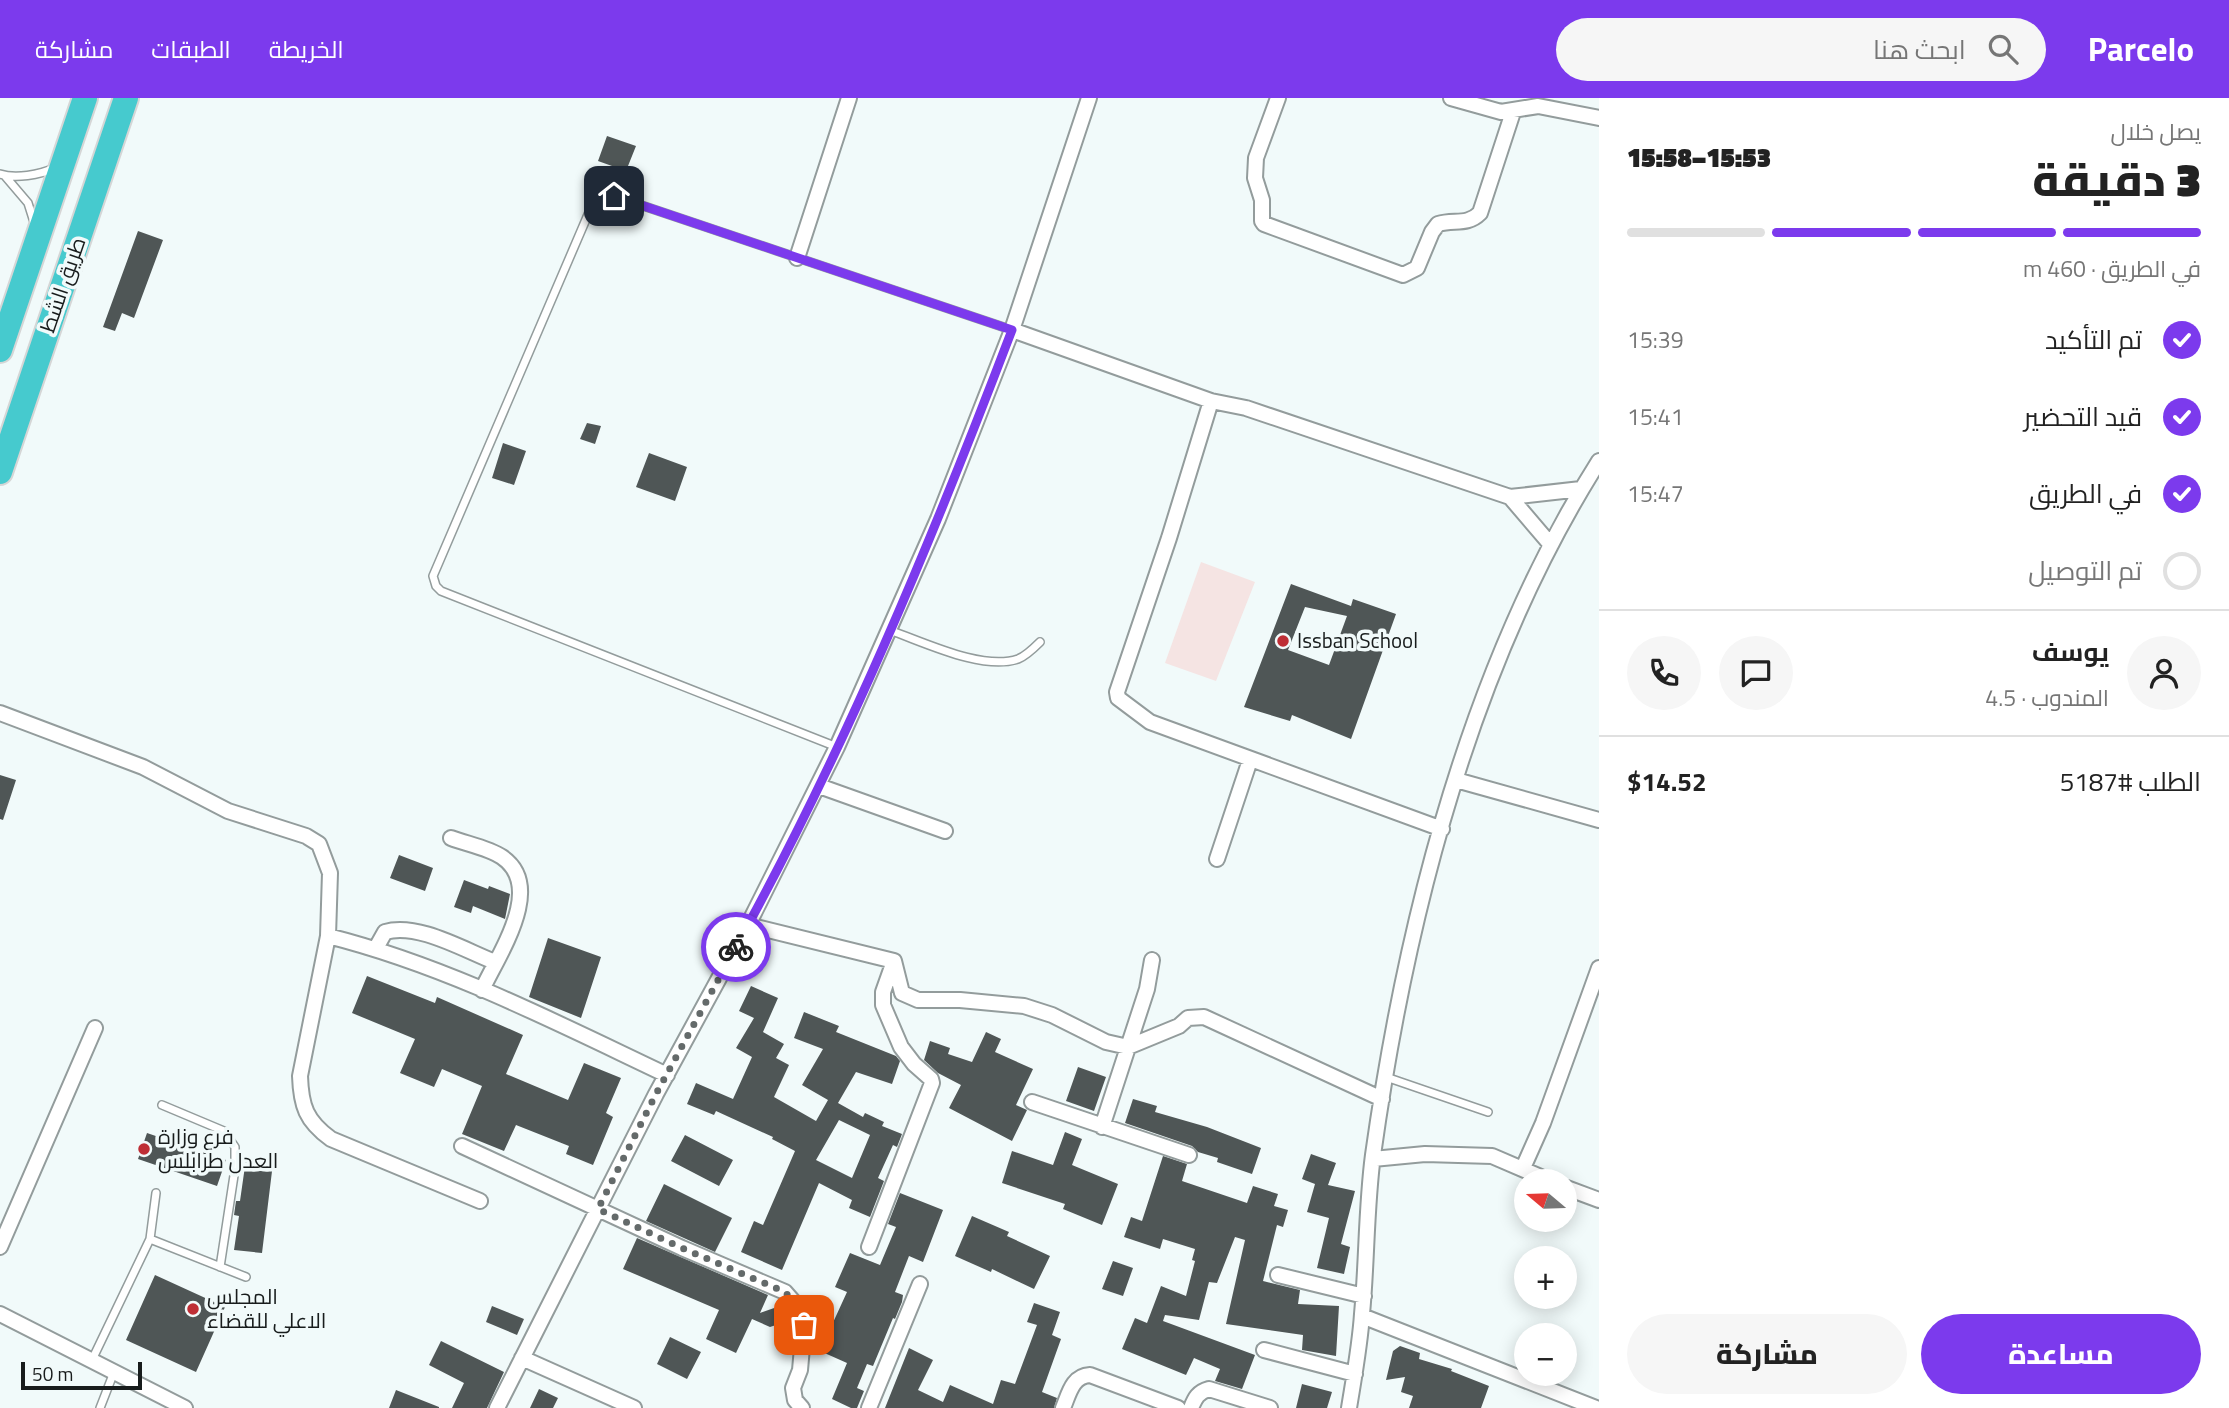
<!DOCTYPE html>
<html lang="ar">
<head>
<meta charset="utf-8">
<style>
	body { margin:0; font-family:"Titillium Web",Cairo,sans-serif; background:#f6f6f6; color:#222; direction:rtl; height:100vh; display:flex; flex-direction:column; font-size:26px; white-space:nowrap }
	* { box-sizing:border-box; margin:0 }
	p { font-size:23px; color:#767676 }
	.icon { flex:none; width:38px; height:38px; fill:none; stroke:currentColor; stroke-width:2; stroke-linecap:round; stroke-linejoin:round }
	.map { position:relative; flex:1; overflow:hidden; direction:ltr }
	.details { display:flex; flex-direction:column; background:#fff; width:630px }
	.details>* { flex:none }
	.needle { width:46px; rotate:289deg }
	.buttons { position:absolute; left:1514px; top:1071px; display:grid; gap:14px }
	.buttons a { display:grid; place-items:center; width:63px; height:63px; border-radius:50%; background:#fff; box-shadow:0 4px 18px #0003; font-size:35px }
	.scale { position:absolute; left:21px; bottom:18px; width:121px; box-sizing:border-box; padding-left:7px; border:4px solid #181c1c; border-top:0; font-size:19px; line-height:24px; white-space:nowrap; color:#181c1c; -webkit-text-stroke:5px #f1fafa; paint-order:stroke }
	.pin { position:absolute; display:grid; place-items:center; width:60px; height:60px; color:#fff; margin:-30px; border-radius:14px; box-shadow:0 4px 10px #0006 }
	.courier { position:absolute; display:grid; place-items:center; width:70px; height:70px; margin:-35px; border:5px solid #7c3aed; border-radius:50%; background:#fff; color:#222; box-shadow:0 2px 9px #0007 }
	.summary em { font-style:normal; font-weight:800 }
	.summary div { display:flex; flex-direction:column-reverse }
	.summary { display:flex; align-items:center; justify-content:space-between; height:119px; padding:0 28px }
	h1 { font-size:46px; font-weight:800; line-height:52px }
	.bar { display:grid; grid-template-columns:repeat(4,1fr); gap:10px 7px; align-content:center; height:84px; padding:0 28px }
	.bar i { height:9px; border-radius:5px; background:#e0e0e0 }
	.bar .selected { background:#7c3aed }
	.bar p { grid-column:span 4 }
	.line { display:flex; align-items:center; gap:18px; padding:0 28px; border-top:2px solid #e0e0e0 }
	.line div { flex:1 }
	.round { display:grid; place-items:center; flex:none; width:74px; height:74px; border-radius:37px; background:#f6f6f6 }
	ol { padding:0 28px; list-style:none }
	li { display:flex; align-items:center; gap:21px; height:77px }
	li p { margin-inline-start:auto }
	li .icon { padding:7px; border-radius:50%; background:#7c3aed; color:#fff; stroke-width:4 }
	li:last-child { color:#767676 }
	li i { width:38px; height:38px; border:4px solid #e0e0e0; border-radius:50% }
	.cta { display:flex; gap:14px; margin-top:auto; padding:14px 28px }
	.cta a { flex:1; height:80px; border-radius:42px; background:#7c3aed; color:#fff; font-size:28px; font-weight:800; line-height:80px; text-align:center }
	.cta a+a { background:#f6f6f6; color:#222 }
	header { display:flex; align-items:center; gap:42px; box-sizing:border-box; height:98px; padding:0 35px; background:#7c3aed; color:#fff }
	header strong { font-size:33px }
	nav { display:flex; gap:38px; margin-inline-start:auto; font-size:24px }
	.search { width:490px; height:63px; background:#f6f6f6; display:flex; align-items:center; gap:18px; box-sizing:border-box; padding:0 24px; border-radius:38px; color:#767676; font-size:26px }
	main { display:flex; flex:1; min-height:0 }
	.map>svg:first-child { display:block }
</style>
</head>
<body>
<header>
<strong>Parcelo</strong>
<div class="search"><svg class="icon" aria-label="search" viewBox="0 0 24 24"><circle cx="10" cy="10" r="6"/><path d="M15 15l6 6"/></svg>ابحث هنا</div>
<nav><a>الخريطة</a><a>الطبقات</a><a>مشاركة</a></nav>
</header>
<main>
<section class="details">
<div class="summary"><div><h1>3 دقيقة</h1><p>يصل خلال</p></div><em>15:53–15:58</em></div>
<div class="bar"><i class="selected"></i><i class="selected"></i><i class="selected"></i><i></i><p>في الطريق · 460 m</p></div>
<ol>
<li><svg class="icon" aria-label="check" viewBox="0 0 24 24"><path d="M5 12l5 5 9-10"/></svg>تم التأكيد<p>15:39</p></li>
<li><svg class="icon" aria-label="check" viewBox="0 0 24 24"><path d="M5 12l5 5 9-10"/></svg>قيد التحضير<p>15:41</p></li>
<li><svg class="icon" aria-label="check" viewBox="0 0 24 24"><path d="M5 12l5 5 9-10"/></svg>في الطريق<p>15:47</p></li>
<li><i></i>تم التوصيل</li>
</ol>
<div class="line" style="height:126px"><a class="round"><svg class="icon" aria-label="person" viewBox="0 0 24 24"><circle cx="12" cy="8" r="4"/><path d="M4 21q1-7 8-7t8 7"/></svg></a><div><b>يوسف</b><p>المندوب · 4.5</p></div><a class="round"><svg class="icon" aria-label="chat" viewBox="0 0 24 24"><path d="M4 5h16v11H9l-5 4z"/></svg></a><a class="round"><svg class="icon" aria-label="phone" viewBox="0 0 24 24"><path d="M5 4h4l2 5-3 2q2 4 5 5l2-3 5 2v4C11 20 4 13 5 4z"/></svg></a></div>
<div class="line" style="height:91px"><div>الطلب #5187</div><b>$14.52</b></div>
<div class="cta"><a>مساعدة</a><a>مشاركة</a></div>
</section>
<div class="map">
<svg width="1599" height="1310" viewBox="0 0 1599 1310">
	<rect width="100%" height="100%" fill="#f1fafa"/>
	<path fill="#f5e4e3" d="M1201,464L1255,484L1216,583L1165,565Z"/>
	<path fill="#4f5656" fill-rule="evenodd" d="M607,38L636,48L626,73L598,63Z
		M138,133L163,142L134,220L122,215L115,233L103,229Z
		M587,325L601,328L595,346L580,341Z
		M503,345L526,353L514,387L492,380Z
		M649,355L687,369L675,403L636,389Z
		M1291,486L1351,508L1353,501L1396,516L1351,641L1292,617L1290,623L1244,609ZM1305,509L1347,518L1329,567L1288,552Z
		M0,677L16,682L3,722L0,721Z
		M399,757L433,770L425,793L390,780Z
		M464,782L488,791L489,788L510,796L505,821L473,808L471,815L454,809Z
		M548,840L601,859L581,920L529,899Z
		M367,878L435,905L437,899L523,937L506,976L568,1002L584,965L621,980L606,1015L613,1019L593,1067L566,1056L569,1048L516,1027L504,1053L462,1036L482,988L442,971L434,989L400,975L415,941L352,915Z
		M751,888L778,900L763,934L784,946L776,960L789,967L774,999L816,1023L828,1002L802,987L823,951L794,940L804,914L839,928L836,934L896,958L900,963L892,986L856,974L838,1005L863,1019L865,1015L884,1024L882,1028L902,1036L897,1049L893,1047L878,1080L884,1083L870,1119L849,1110L852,1102L819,1085L782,1172L741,1154L754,1123L763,1127L795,1053L772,1041L773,1039L716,1013L714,1017L687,1006L696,985L733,1001L752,959L736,950L754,920L739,913ZM839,1022L870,1037L852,1080L816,1062Z
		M986,934L1001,941L995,954L1033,971L1016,1007L1027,1012L1012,1043L949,1010L961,987L938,975L924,962L930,943L950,950L948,956L972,964Z
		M1078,969L1106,979L1094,1013L1066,1003Z
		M1133,1001L1157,1008L1155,1014L1207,1029L1261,1050L1252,1076L1217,1064L1218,1060L1198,1054L1192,1048L1125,1025Z
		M1065,1034L1082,1041L1072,1067L1118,1086L1102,1127L1063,1111L1065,1106L1002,1085L1012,1053L1053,1067Z
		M147,1035L226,1062L217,1088L138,1061Z
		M685,1037L733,1062L719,1088L671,1063Z
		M1311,1056L1336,1065L1328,1087L1355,1093L1341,1146L1350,1149L1344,1176L1317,1170L1329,1120L1307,1114L1315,1086L1302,1081Z
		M1163,1058L1187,1066L1182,1083L1247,1105L1253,1088L1278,1096L1274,1108L1288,1112L1283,1129L1277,1127L1263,1183L1300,1192L1298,1206L1339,1208L1336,1258L1302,1252L1303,1237L1226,1226L1245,1142L1235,1139L1217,1185L1209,1184L1199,1222L1165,1217L1163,1223L1255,1257L1242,1291L1215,1283L1220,1271L1194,1260L1186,1277L1122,1251L1135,1220L1147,1225L1161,1188L1186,1198L1195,1163L1192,1162L1195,1151L1163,1141L1160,1151L1124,1139L1131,1119L1142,1123Z
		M246,1061L273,1065L262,1155L234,1152L239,1118L234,1117L236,1103H240Z
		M664,1086L732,1120L715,1154L646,1123Z
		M900,1095L943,1112L923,1164L909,1158L895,1194L903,1197L902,1204L895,1221L893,1220L873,1268L867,1266L857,1290L864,1293L857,1310H851L832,1301L847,1265L820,1253L847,1194L835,1189L850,1155L880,1167L896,1129L888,1126Z
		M972,1118L1009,1134L1007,1138L1050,1158L1034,1191L992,1171L991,1174L955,1158Z
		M637,1140L768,1197L760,1215L777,1209L782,1225L770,1229L752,1221L736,1255L706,1241L719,1212L623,1171Z
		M1113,1163L1133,1170L1123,1198L1102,1191Z
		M155,1177L225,1209L196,1274L126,1242Z
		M1034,1205L1060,1214L1052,1237L1061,1241L1042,1294L1057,1300L1054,1310H885L909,1250L933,1262L918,1292L943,1304L950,1287L993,1306L1001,1282L1015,1286L1037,1227L1027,1224Z
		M492,1208L524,1221L517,1237L486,1224Z
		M670,1239L701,1254L687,1281L657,1266Z
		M441,1243L504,1274L487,1310H452L464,1285L429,1267Z
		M1400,1248L1420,1255L1419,1261L1452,1271L1451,1273L1489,1288L1481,1310H1409L1413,1298L1401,1294L1405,1279L1386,1282L1393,1253Z
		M1302,1286L1332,1294L1327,1310H1296Z
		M539,1291L558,1300L553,1310H530Z
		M396,1292L439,1309V1310H389Z"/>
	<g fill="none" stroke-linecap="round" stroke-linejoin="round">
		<g stroke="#939c9c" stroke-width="10">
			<path id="lane" d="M0,76C15,81 40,77 54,70
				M5,78L28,105L34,124
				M889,532C924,544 982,573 1018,561C1026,558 1034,550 1040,544
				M837,649L441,493L436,488L433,478L596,98L603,95L614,98L1012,232
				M1386,979L1488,1014
				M162,1007L224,1033L235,1049V1071L220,1169
				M150,1141L246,1179
				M92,1262L150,1141L156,1095
				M100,1310L114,1274"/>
		</g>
		<g stroke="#939c9c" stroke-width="18">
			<path id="street" d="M1278,0L1256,60L1255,80L1262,102V123L1264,126L1403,177L1417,170L1432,134L1438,126C1454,121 1467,128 1480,115L1513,14
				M1451,0L1501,14L1538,8L1599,20
				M797,160L849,0
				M1012,232L1211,303L1246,310L1510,399L1581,391
				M1211,303L1169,440L1117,594L1118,600L1150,624L1442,731
				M1510,399L1551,447
				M0,615L143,669L228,713L306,738L319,746L330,775L328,838L300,978C301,1008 306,1023 331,1041L480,1103
				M1456,682L1599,722
				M819,688L945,733
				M451,740C467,746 489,750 502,759C546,789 498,857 482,892
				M1217,761L1250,662
				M748,827L894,863L902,895L918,902H960L1024,908L1052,917L1106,944L1128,949L1179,928L1188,920L1204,919L1382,1001
				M328,838C447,868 557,925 667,977
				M376,850L385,834C417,824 464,852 495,864
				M1032,1004L1189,1057
				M1102,1029L1147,891L1152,862
				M462,1048L682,1150L785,1194L799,1210L804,1227L800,1272L793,1290L795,1302L802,1310
				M1373,1061L1425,1056L1492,1058L1550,1083
				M1523,1070L1543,1025L1599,870
				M1564,1089L1599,1102
				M0,1149L95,930
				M869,1149L932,985L931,981L914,966L901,949L883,907V894L894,863
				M1278,1177L1364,1198
				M0,1216L185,1310
				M1362,1218L1596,1310
				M1264,1252L1355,1276
				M522,1260L634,1310
				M497,1310L656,996L748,827L837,649L938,421L1012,232L1089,0
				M869,1310L920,1186
				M1063,1310C1069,1296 1072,1278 1090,1277L1178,1310
				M1191,1310C1195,1300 1198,1294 1209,1291L1270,1310
				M1349,1310C1354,1279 1360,1247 1362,1216C1367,1163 1366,1110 1373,1057C1406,822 1471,565 1599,363"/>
		</g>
		<g stroke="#d5d6d6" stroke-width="28">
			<path id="highway" d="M0,252L85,0
				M0,374L126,0"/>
		</g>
		<use href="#lane" stroke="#fff" stroke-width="7"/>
		<use href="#street" stroke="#fff" stroke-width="14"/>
		<use href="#highway" stroke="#46cace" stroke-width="24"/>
	</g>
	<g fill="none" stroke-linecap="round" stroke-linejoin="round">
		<path stroke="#646a6a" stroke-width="7" stroke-dasharray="0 12.6" d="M736,849L656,996L598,1111L682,1150L785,1194L799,1210L804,1227"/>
		<path stroke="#7c3aed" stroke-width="9" d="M614,98L1012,232C932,442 845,652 736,849"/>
	</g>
	<g fill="#be2e35" stroke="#f1fafa" stroke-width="2.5">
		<circle cx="1283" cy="543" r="7"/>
		<circle cx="144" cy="1051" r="7"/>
		<circle cx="193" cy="1211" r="7"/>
	</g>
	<g text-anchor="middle" stroke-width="7" stroke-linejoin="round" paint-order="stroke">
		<g font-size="21" fill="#181c1c" stroke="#f1fafa">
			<text transform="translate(63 187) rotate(-71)" y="7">طريق الشط</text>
		</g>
		<g font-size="21" fill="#181c1c" stroke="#f1fafa" text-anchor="start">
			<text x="1297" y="550">Issban School</text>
			<text x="158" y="1046">فرع وزارة<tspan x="158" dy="24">العدل طرابلس</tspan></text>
			<text x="207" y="1206">المجلس<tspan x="207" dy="24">الاعلي للقضاء</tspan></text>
		</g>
	</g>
</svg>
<div class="buttons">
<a><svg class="needle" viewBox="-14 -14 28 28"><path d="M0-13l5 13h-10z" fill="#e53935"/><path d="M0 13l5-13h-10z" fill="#767676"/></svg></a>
<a>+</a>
<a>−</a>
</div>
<div class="scale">50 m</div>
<div class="pin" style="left:804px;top:1227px;background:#ea580c"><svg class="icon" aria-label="bag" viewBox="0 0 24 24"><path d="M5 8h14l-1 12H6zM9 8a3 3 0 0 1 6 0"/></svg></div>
<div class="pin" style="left:614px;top:98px;background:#1f2937"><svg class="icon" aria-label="home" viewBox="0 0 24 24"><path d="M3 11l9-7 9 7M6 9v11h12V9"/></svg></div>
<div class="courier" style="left:736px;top:849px"><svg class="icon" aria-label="bike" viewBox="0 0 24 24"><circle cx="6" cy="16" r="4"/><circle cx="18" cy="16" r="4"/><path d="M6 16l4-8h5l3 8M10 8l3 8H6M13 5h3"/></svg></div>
</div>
</main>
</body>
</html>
